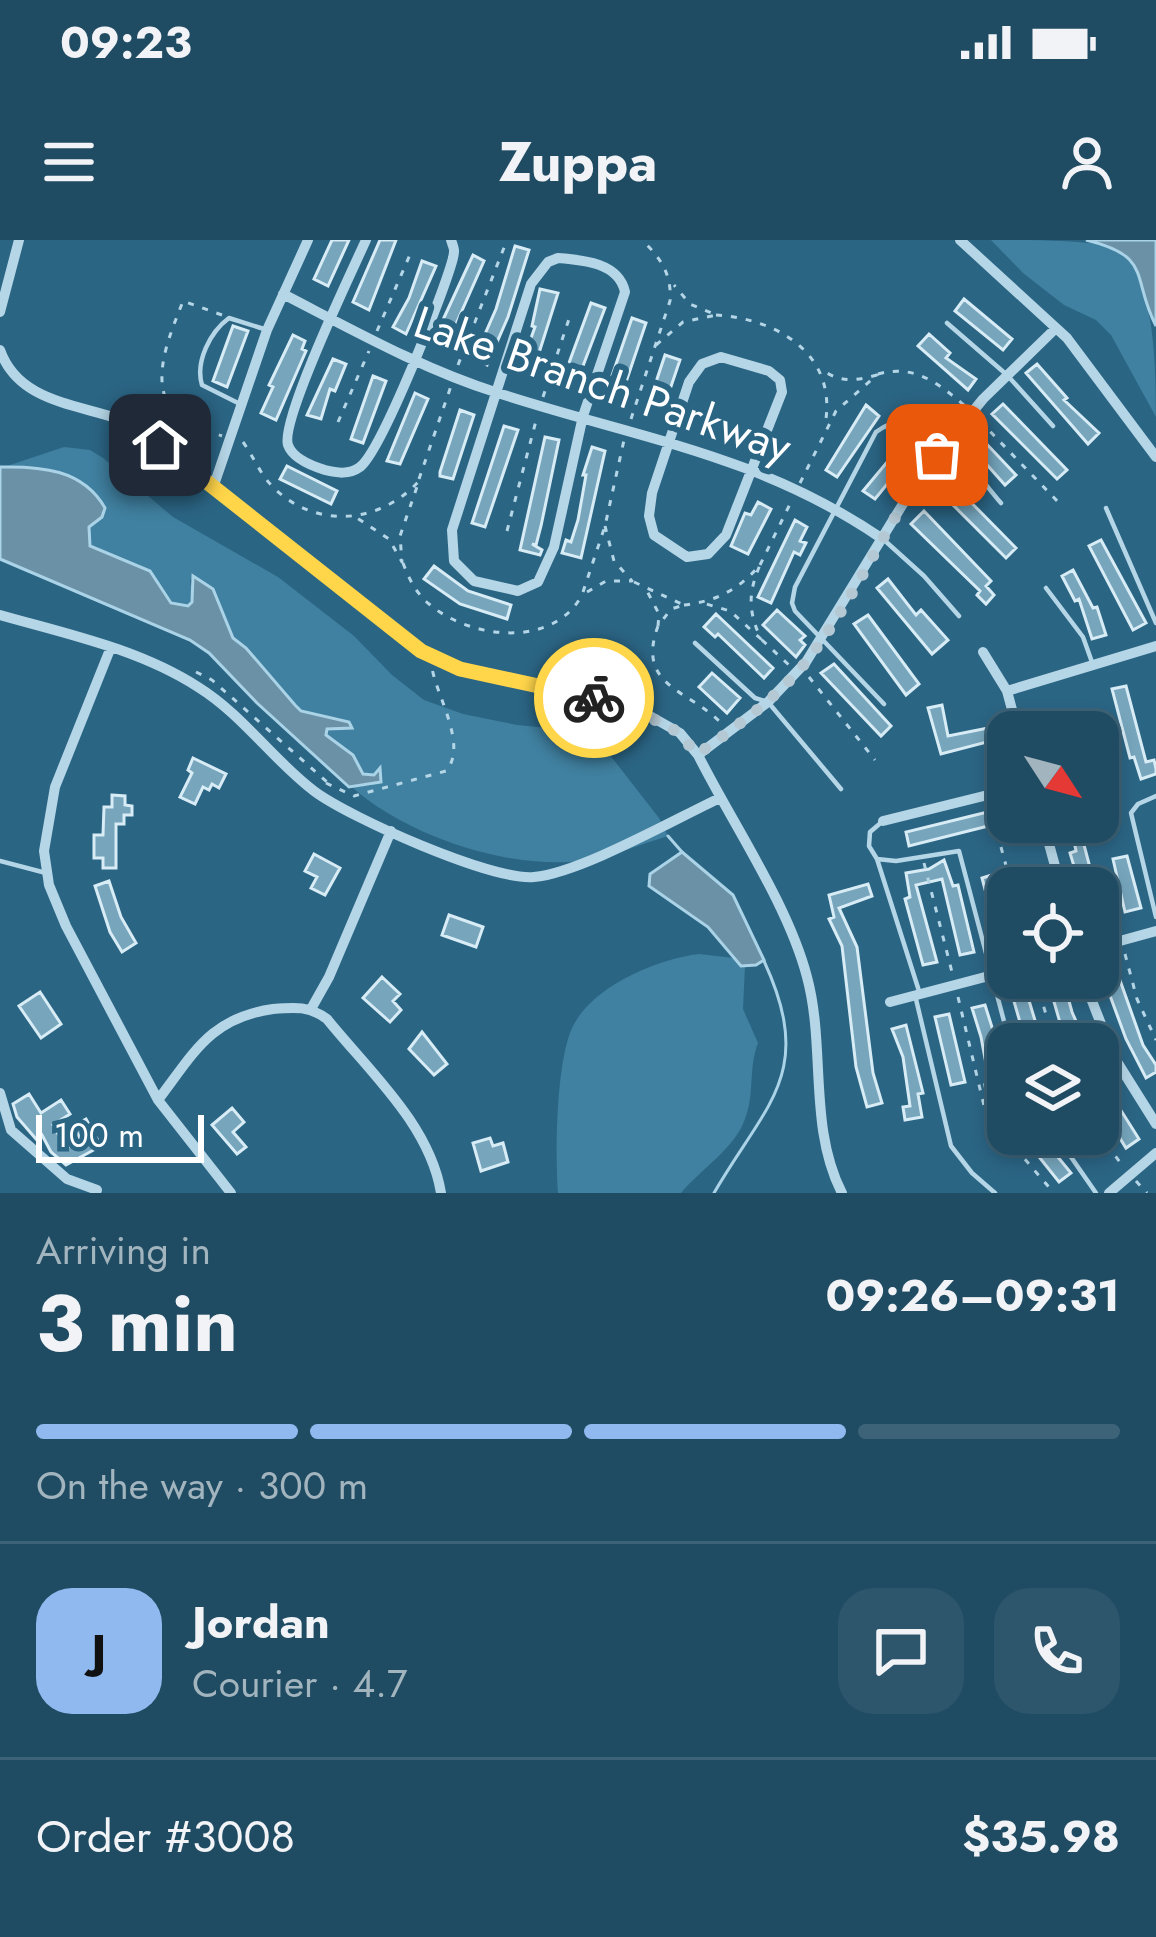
<!DOCTYPE html>
<html lang="en">
<head>
<meta charset="utf-8">
<style>
	body { margin:0; font-family:Jost,sans-serif; background:#2d566c; color:#f1f3f6; height:100vh; display:flex; flex-direction:column; font-size:45px; white-space:nowrap }
	* { box-sizing:border-box; margin:0 }
	p { font-size:39px; color:#a2b4be }
	.icon { flex:none; width:66px; height:66px; fill:none; stroke:currentColor; stroke-width:2; stroke-linecap:round; stroke-linejoin:round }
	.map { position:relative; height:953px; overflow:hidden }
	.side { display:flex; flex-direction:column; background:#204c63; flex:1 }
	.side>* { flex:none }
	.needle { width:78px; rotate:126deg }
	.fabs { position:absolute; left:987px; top:471px; display:grid; gap:24px }
	.fabs a { display:grid; place-items:center; width:132px; height:132px; border-radius:24px; background:#204c63; box-shadow:0 6px 18px #0003,0 0 0 3px #3d6378; font-size:60px }
	.scale { position:absolute; left:36px; bottom:30px; width:168px; box-sizing:border-box; padding-left:12px; border:6px solid #fff; border-top:0; font-size:33px; line-height:42px; white-space:nowrap; color:#fff; -webkit-text-stroke:9px #2b6584; paint-order:stroke }
	.pin { position:absolute; display:grid; place-items:center; width:102px; height:102px; color:#fff; margin:-51px; border-radius:24px; box-shadow:0 6px 18px #0006 }
	.courier { position:absolute; display:grid; place-items:center; width:120px; height:120px; margin:-60px; border:9px solid #ffd54a; border-radius:50%; background:#fff; color:#222; box-shadow:0 3px 15px #0007 }
	.headline em { font-style:normal; font-weight:700 }
	.headline div { display:flex; flex-direction:column-reverse }
	.headline { display:flex; align-items:center; justify-content:space-between; height:204px; padding:0 36px }
	h1 { font-size:78px; font-weight:700; line-height:90px }
	.bar { display:grid; grid-template-columns:repeat(4,1fr); gap:18px 12px; align-content:center; height:144px; padding:0 36px }
	.bar i { height:15px; border-radius:9px; background:#3d6378 }
	.bar .active { background:#90b9f0 }
	.bar p { grid-column:span 4 }
	.line { display:flex; align-items:center; gap:30px; padding:0 36px; border-top:3px solid #3d6378 }
	.line div { flex:1 }
	.round { display:grid; place-items:center; flex:none; width:126px; height:126px; border-radius:36px; background:#2d566c }
	.status { display:flex; justify-content:space-between; align-items:center; height:84px; padding:0 60px; background:#204c63; direction:ltr }
	.status svg { height:33px; fill:currentColor }
	header { display:flex; justify-content:space-between; align-items:center; height:156px; padding:0 36px; background:#204c63; font-size:54px; font-weight:700 }
	.map>svg:first-child { display:block }
</style>
</head>
<body>
<div class="status"><b>09:23</b><svg viewBox="0 0 49 12"><path d="M0 12V9h3v3zM5 12V6h3v6zM10 12V3h3v9zM15 12V0h3v12zM26 1h20v11H26zM47 4h2v5h-2z"/></svg></div>
<header><svg class="icon" aria-label="menu" viewBox="0 0 24 24"><path d="M4 6h16M4 12h16M4 18h16"/></svg>Zuppa<svg class="icon" aria-label="person" viewBox="0 0 24 24"><circle cx="12" cy="8" r="4"/><path d="M4 21q1-7 8-7t8 7"/></svg></header>
<div class="map">
<svg width="1156" height="953" viewBox="0 0 1156 953">
	<rect width="100%" height="100%" fill="#2b6584"/>
	<path fill="#4080a0" d="M991,0C1030,0 1075,0 1112,6C1156,24 1156,134 1156,177L1111,95L1096,80L1064,65L1023,33Z
		M64,207L90,210L103,218L173,277L278,337L354,396L392,435L424,460L463,474L517,485L578,491L599,501L659,578L668,596C641,604 614,616 587,620C513,632 406,596 352,547L372,545L380,529L374,535L363,534L353,515L326,495V489L352,488L349,482L301,471L295,465C279,449 265,432 251,414C244,406 236,402 230,394C215,373 220,353 197,337L190,340L193,357L188,366L171,363L154,336L139,325L92,309L88,301L89,286L102,277L59,231L4,227Z
		M699,714L734,718L745,726L743,769L758,803C748,829 755,854 745,879C735,908 701,929 681,953H558C555,914 556,820 573,786C593,746 657,719 699,714Z"/>
	<path fill="#6a91a5" stroke="#aad3e7" stroke-width="3" d="M1086,0H1156V86C1131,37 1153,16 1086,0Z
		M0,227C40,226 83,229 105,268L102,277L89,287L90,306L150,331L171,363L188,366L192,362L193,336L213,349L233,398L246,408L295,465L301,471L349,482L352,488L327,489L326,495L353,515L363,534L374,535L380,528L381,542L349,547L257,463L209,413L190,400L0,319Z
		M682,612L733,655L764,720L756,725L741,726L708,687L649,646L650,634Z"/>
	<g fill="none" stroke-linecap="round" stroke-linejoin="round">
		<path stroke="#aad3e7" stroke-width="3" d="M668,596L682,612
			M714,953C766,863 816,834 764,721"/>
	</g>
	<path fill="#76a5bc" stroke="#d8ecf6" stroke-width="3" d="M332,0H349L328,46L314,39Z
		M380,0H396L369,70L353,62Z
		M515,6L529,10L508,77L487,125L474,119L496,69Z
		M473,15L484,21L448,102L435,97Z
		M422,21L436,26L406,94L393,87L409,58Z
		M540,49L558,53L533,132L520,128L535,87L532,86Z
		M964,59L1012,99L1003,110L955,71Z
		M591,63L605,68L575,147L562,142Z
		M632,78L646,83L622,154L607,150Z
		M233,86L248,91L227,147L213,141Z
		M929,94L950,113L946,118L976,139L968,150L918,106Z
		M293,95L305,101L302,109L306,111L276,180L261,173L273,147L269,145Z
		M665,115L680,120L664,167L649,163Z
		M333,119L346,124L335,151L330,149L321,179L307,175Z
		M1037,124L1067,158L1064,160L1099,193L1088,204L1026,133Z
		M373,136L386,141L363,203L351,199Z
		M415,153L428,159L400,224L387,221Z
		M1003,164L1067,230L1057,239L992,174Z
		M866,165L879,176L837,237L826,230Z
		M460,170L474,175L453,239L440,236V232Z
		M504,186L518,190L485,287L472,283Z
		M545,197L559,200L541,286L536,305L532,304L542,310L540,315L520,310Z
		M908,197L919,205L875,259L863,251Z
		M981,198L1016,235L1005,245L988,226L983,231L978,224L982,220L971,208Z
		M592,207L605,211L581,318L562,313L566,300L571,302L578,280L586,235H583Z
		M287,226L337,251L331,264L280,239Z
		M946,237L1016,308L1006,318L935,247Z
		M758,262L771,269L748,314L731,306L745,273L751,275Z
		M924,271L991,341L986,346L994,355L986,364L977,355L980,351L911,284Z
		M795,280L807,287L800,301L806,303L800,315L794,312L771,363L758,357Z
		M1101,300L1146,383L1133,390L1089,306Z
		M434,326L468,351L511,365L507,379L460,364L424,339Z
		M1073,330L1093,368L1097,367L1106,395L1092,399L1079,359L1075,361L1062,336Z
		M888,339L916,375L921,370L948,400L932,414L877,348Z
		M777,370L805,396L800,400L805,405L796,417L763,385Z
		M716,374L773,428L764,438L718,394L715,397L704,387Z
		M868,375L919,444L906,455L854,384Z
		M834,424L891,486L881,496L821,433Z
		M712,433L740,458L727,473L699,447Z
		M1126,446L1146,522L1154,520L1156,529V534L1141,539L1134,517L1130,518L1112,449Z
		M942,465L948,496L988,488L991,501L941,514L928,468Z
		M193,518L226,534L219,548L212,544L209,550L203,547L195,564L180,557L192,533L188,530Z
		M112,555L125,556V565L132,566V575H124V584H116V628H103V618H94V595H103L104,567H112Z
		M1008,567V581L909,606L906,592Z
		M1111,580L1115,593L1083,601L1093,639L1079,643L1070,613L1076,611L1070,582H1078L1079,588Z
		M314,614L340,628L325,655L311,648L317,637L305,631Z
		M1127,616L1141,668L1125,672L1113,619Z
		M944,620L953,646L958,645L974,712L960,715L942,639L916,645L937,722L923,725L905,659L910,657L906,633L929,629Z
		M995,634L1008,681V703L1000,706L982,638Z
		M109,641L121,677L136,703L122,712L110,692L95,646Z
		M868,644L872,656L839,668L857,707L873,833L882,863L867,867L856,827L842,706L829,679L834,677L829,655Z
		M449,675L483,687L476,707L442,695Z
		M1116,729L1143,805L1156,825V832L1146,838L1126,799L1102,734Z
		M382,737L400,754L393,761L401,770L390,782L363,758Z
		M1064,743L1072,772L1086,804H1069L1061,786L1050,748Z
		M40,752L61,784L41,798L19,766Z
		M1027,754L1037,787L1044,804H1028L1024,796L1013,758Z
		M985,765L997,803L1003,857L987,859L985,845H990L981,797L972,768Z
		M949,774L965,842L951,845L935,777Z
		M906,785L923,853L918,854L922,877L905,880L903,867L910,866L903,817L892,789Z
		M422,792L447,824L434,835L409,809Z
		M1098,834L1139,899L1126,908L1098,863Z
		M29,854L41,873L61,860L70,874L53,885L66,908L81,900L73,886L86,879L101,906L66,925L51,912L42,895L36,899L17,877L13,864Z
		M232,868L244,882L233,892L246,907L237,914L212,885Z
		M1030,894H1039L1071,933L1059,942L1024,898Z
		M490,898L493,906L503,903L508,922L481,931L473,903Z"/>
	<g fill="none" stroke-linecap="round" stroke-linejoin="round">
		<path stroke="#b5d6e7" stroke-width="3" stroke-dasharray="6 9" stroke-linecap="butt" d="M222,75L183,61C169,98 142,154 186,183C196,190 211,192 222,196
			M716,75C779,79 838,115 825,185
			M377,91L412,10
			M656,105L683,82L716,75L690,64L674,45
			M458,125L507,0
			M878,134C915,124 938,143 965,166
			M543,157L569,79
			M631,179L670,61C672,35 661,18 642,0
			M980,181L1061,265
			M338,182L369,111
			M243,202C254,217 260,235 275,249C318,290 381,283 419,241L400,296L402,322L389,299L357,278
			M419,239L451,146
			M800,243L836,171L877,135C854,141 842,143 822,130
			M605,286L614,321L632,341H606L582,355L605,286L624,200
			M507,291L537,177
			M403,323C409,339 416,353 429,364C470,399 553,409 582,355
			M760,325L791,262
			M634,342L684,365L671,369L658,386L659,374L647,351
			M684,365C717,361 738,350 760,325C748,353 748,371 761,399L730,371L703,363
			M658,386C636,446 687,449 720,482
			M762,400L790,426
			M196,432L212,440L327,542
			M809,437L875,520
			M326,543L354,556L446,531C468,506 437,457 432,428
			M1001,607L1012,648
			M924,623L953,736
			M1125,714L1137,759L1156,800
			M1035,738L1055,804
			M958,757L986,874L1054,953
			M1098,892L1122,925
			M1136,941L1147,953"/>
		<path stroke="#b5d6e7" stroke-width="4.5" d="M947,83L1007,135L1053,186
			M240,164L202,145C195,122 210,92 229,78L264,89
			M1106,268L1156,383
			M883,299L924,336L959,376
			M1046,348L1083,397L1093,425
			M695,403L755,458L768,462L841,549
			M884,464L795,371L792,363L795,347L876,192C927,154 971,229 1001,263
			M1156,556L1138,564L1131,573L1156,677
			M883,581L870,592L869,606L877,619L896,621L959,611L1010,804
			M877,619L919,751
			M0,621L46,633
			M915,755L951,906L972,933L995,953
			M1055,894L1096,953"/>
		<path stroke="#b5d6e7" stroke-width="10" d="M366,0C352,31 280,181 288,205C293,219 312,226 325,230C337,233 349,235 360,227C382,210 445,50 453,18C455,9 454,9 451,0
			M960,0L1067,98L1156,217
			M558,18C584,20 619,23 625,52L583,176L554,307L538,342L518,351L474,341L454,321L452,290L531,44L548,22Z
			M283,54C353,90 422,129 498,153C636,198 758,214 881,298
			M0,72L19,0
			M0,110C22,173 102,162 149,193L394,392L431,416L460,429L568,451L650,476L680,493L698,515C732,583 788,664 807,737C826,807 808,887 842,953
			M721,117L769,131L780,140L782,152L726,295L708,314L687,317L654,295L649,276L652,253L689,142L702,124Z
			M214,245L267,90L308,0
			M0,375C67,394 139,409 198,447C243,475 272,519 314,551C350,578 492,641 534,637C580,633 675,579 720,558
			M111,407L55,547L44,611L49,645L66,686L158,860L231,953
			M983,412L1007,451L1018,492
			M1007,451L1156,406
			M698,515L768,462L806,422L917,241L983,159L1056,88
			M883,581L1008,550
			M1043,582L1061,648
			M1098,707L1156,691
			M1083,738L1114,817L1156,884
			M890,762L1008,731
			M311,769L329,737L391,591
			M0,853L11,890L67,939L97,950L95,953
			M158,860C194,813 210,778 273,769C295,767 310,766 327,779C369,831 430,885 441,953
			M1109,953L1156,913"/>
	</g>
	<g fill="none" stroke-linecap="round" stroke-linejoin="round">
		<path stroke="#b5c9d4" stroke-width="12" stroke-dasharray="0 21.6" d="M594,458L669,485L698,514C738,485 779,457 809,418C858,355 887,279 937,215"/>
		<path stroke="#ffd54a" stroke-width="15" d="M160,205L421,411L460,429L594,458"/>
	</g>
	<g text-anchor="middle" stroke-width="12" stroke-linejoin="round" paint-order="stroke">
		<g font-size="45" fill="#fff" stroke="#2b6584">
			<text transform="translate(603 144) rotate(19)" y="16">Lake Branch Parkway</text>
		</g>
	</g>
</svg>
<div class="fabs">
<a><svg class="needle" viewBox="-14 -14 28 28"><path d="M0-13l5 13h-10z" fill="#e53935"/><path d="M0 13l5-13h-10z" fill="#a2b4be"/></svg></a>
<a><svg class="icon" aria-label="locate" viewBox="0 0 24 24"><circle cx="12" cy="12" r="6"/><path d="M12 2v4M12 18v4M2 12h4M18 12h4"/></svg></a>
<a><svg class="icon" aria-label="layers" viewBox="0 0 24 24"><path d="M12 4l9 5-9 5-9-5zM3 14l9 5 9-5"/></svg></a>
</div>
<div class="scale">100 m</div>
<div class="pin" style="left:937px;top:215px;background:#ea580c"><svg class="icon" aria-label="bag" viewBox="0 0 24 24"><path d="M5 8h14l-1 12H6zM9 8a3 3 0 0 1 6 0"/></svg></div>
<div class="pin" style="left:160px;top:205px;background:#1f2937"><svg class="icon" aria-label="home" viewBox="0 0 24 24"><path d="M3 11l9-7 9 7M6 9v11h12V9"/></svg></div>
<div class="courier" style="left:594px;top:458px"><svg class="icon" aria-label="bike" viewBox="0 0 24 24"><circle cx="6" cy="16" r="4"/><circle cx="18" cy="16" r="4"/><path d="M6 16l4-8h5l3 8M10 8l3 8H6M13 5h3"/></svg></div>
</div>
<section class="side">
<div class="headline"><div><h1>3 min</h1><p>Arriving in</p></div><em>09:26–09:31</em></div>
<div class="bar"><i class="active"></i><i class="active"></i><i class="active"></i><i></i><p>On the way · 300 m</p></div>
<div class="line" style="height:216px"><b class="round" style="background:#90b9f0;color:#111">J</b><div><b>Jordan</b><p>Courier · 4.7</p></div><a class="round"><svg class="icon" aria-label="chat" viewBox="0 0 24 24"><path d="M4 5h16v11H9l-5 4z"/></svg></a><a class="round"><svg class="icon" aria-label="phone" viewBox="0 0 24 24"><path d="M5 4h4l2 5-3 2q2 4 5 5l2-3 5 2v4C11 20 4 13 5 4z"/></svg></a></div>
<div class="line" style="height:156px"><div>Order #3008</div><b>$35.98</b></div>
</section>
</body>
</html>
